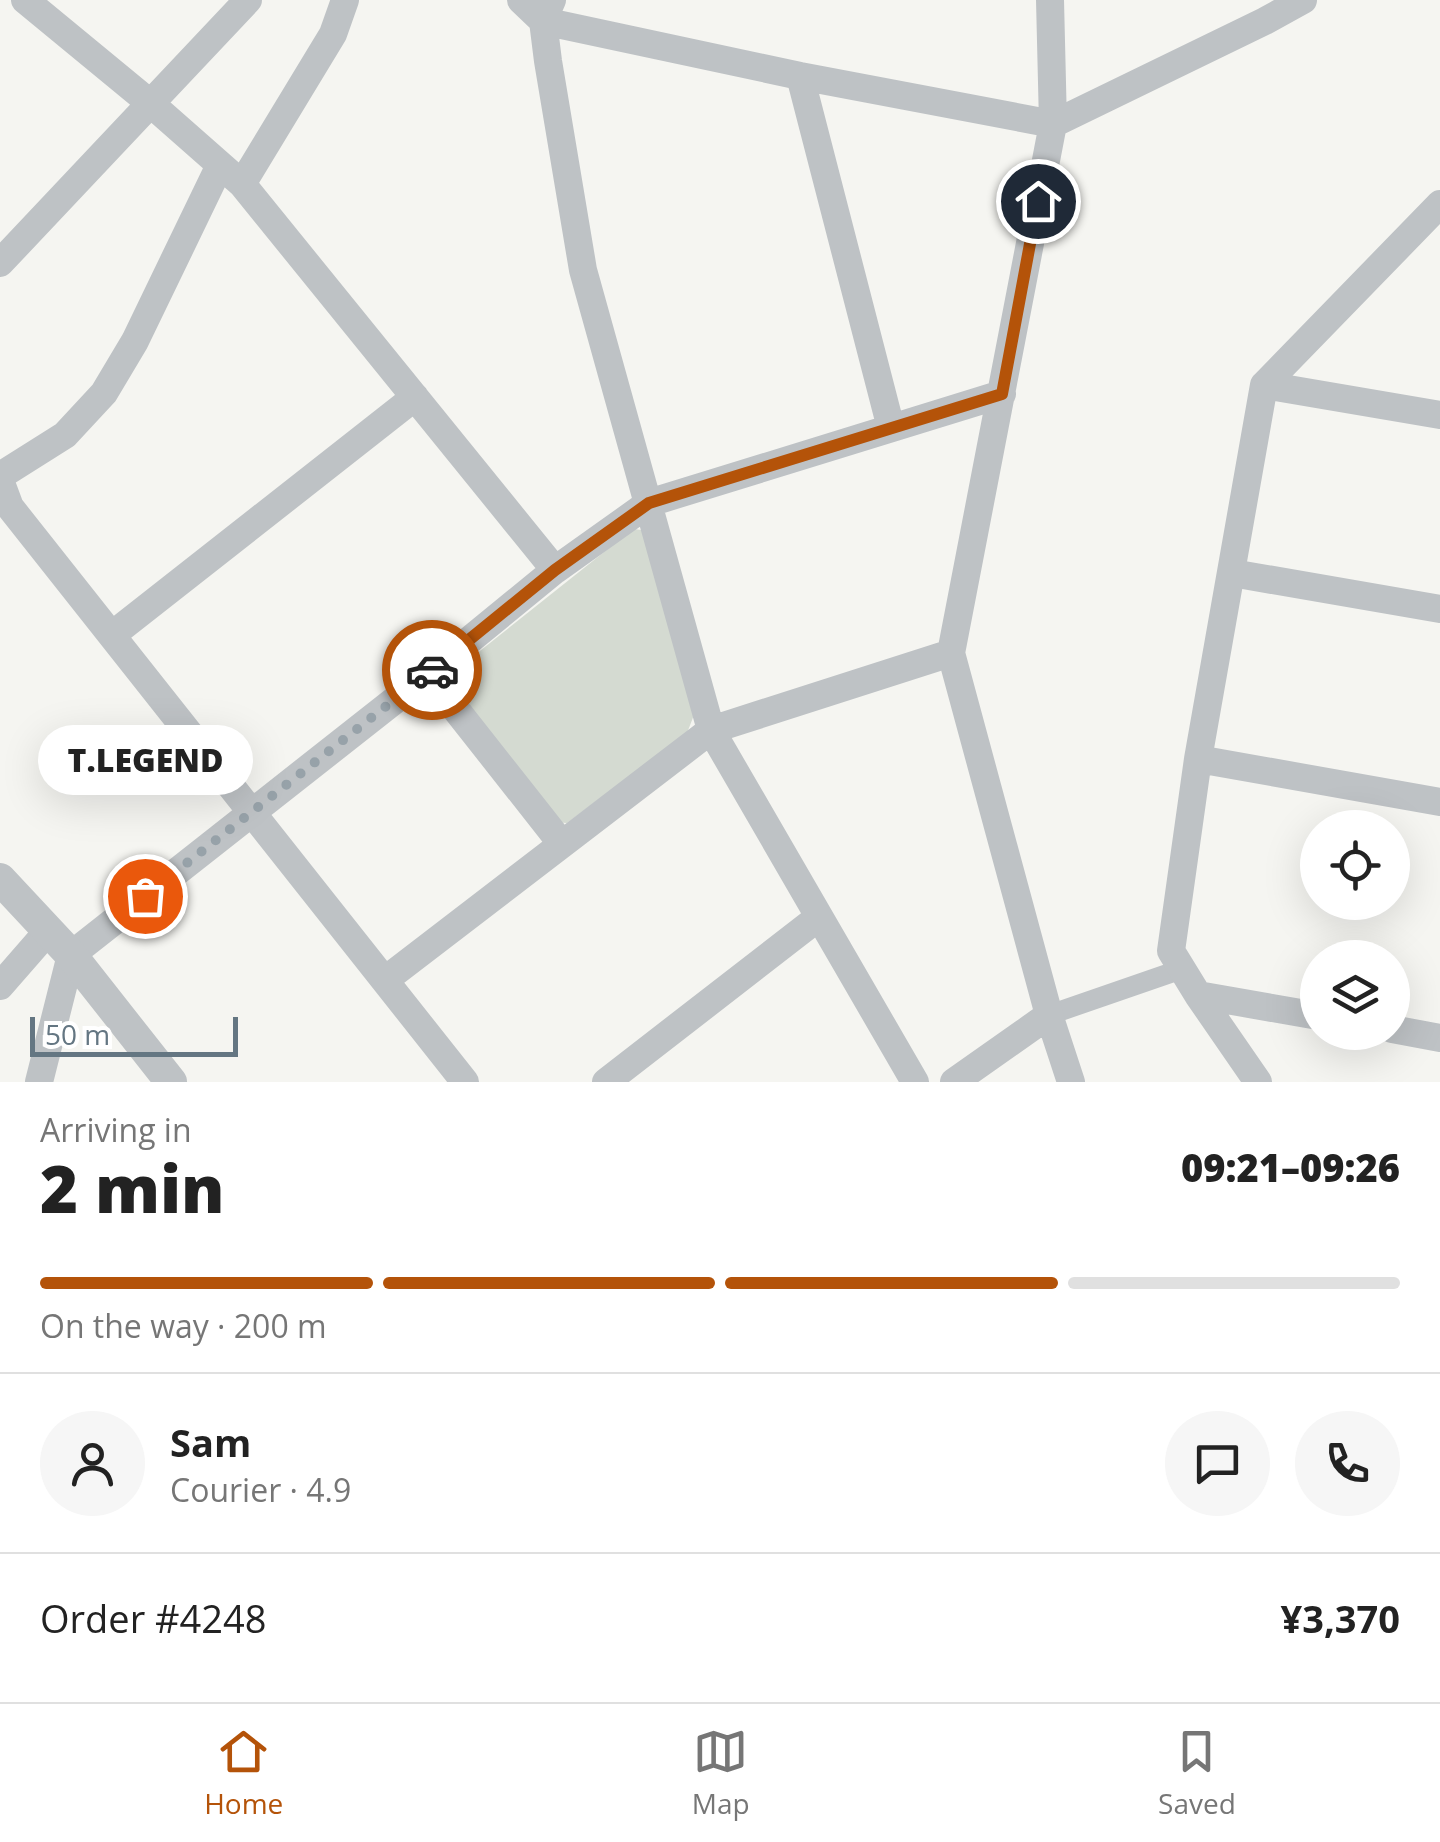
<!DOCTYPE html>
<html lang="en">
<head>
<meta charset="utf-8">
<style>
	body { margin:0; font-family:"Open Sans",sans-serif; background:#f6f6f6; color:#222; height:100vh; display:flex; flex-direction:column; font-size:38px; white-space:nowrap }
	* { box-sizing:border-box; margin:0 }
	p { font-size:32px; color:#767676 }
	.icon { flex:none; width:55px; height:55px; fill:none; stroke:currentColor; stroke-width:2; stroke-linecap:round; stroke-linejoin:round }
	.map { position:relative; height:1082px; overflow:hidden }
	.details { display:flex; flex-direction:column; background:#fff; flex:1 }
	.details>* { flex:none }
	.fabs { position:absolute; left:1300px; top:810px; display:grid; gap:20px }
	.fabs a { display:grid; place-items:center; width:110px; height:110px; border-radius:50%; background:#fff; box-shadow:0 10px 40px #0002; font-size:50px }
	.scale { position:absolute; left:30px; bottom:25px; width:208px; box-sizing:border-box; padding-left:10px; border:5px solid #647682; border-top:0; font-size:28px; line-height:35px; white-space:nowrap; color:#647682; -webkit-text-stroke:8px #fff; paint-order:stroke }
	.pin { position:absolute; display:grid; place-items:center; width:85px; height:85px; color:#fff; margin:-42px; border:5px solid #fff; border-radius:50%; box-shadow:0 2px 10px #0007 }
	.courier { position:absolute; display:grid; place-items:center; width:100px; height:100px; margin:-50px; border:8px solid #b45309; border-radius:50%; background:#fff; color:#222; box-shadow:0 2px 12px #0007 }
	.bubble { position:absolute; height:70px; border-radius:35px; background:#fff; box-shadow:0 10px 40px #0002; font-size:32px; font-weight:800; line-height:70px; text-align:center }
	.headline em { font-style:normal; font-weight:800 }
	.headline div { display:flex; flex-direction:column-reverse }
	.headline { display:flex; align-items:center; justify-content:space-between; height:170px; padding:0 40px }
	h1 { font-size:65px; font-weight:800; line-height:75px }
	.bar { display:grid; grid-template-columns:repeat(4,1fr); gap:15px 10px; align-content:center; height:120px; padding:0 40px }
	.bar i { height:12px; border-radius:8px; background:#e0e0e0 }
	.bar .current { background:#b45309 }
	.bar p { grid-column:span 4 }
	.line { display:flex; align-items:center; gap:25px; padding:0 40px; border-top:2px solid #e0e0e0 }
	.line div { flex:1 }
	.round { display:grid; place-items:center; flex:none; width:105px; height:105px; border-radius:52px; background:#f6f6f6 }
	.tab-bar { display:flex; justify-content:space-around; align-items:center; height:140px; border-top:2px solid #e0e0e0; background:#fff; font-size:28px; color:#767676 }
	.tab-bar a { display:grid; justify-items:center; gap:5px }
	.tab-bar .current { color:#b45309 }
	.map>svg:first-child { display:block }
</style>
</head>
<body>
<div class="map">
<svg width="1440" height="1082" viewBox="0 0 1440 1082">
	<rect width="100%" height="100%" fill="#f5f5f1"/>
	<path fill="#d4dad1" d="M633,529L642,530L694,715L687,733L567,823L551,822L450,689L451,674Z"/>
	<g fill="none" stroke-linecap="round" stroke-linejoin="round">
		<path stroke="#bec2c5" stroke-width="20" d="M1049,1015L1182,969"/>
		<path stroke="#bec2c5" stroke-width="28" d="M25,0L150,103L242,184L555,570
			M521,0L543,21L800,76L1053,124L1265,21L1303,0
			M552,0L543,21L548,61L583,270L711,730L915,1082
			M800,76L891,428
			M242,184L333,34L345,0
			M0,263L248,0
			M1264,385L1440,415
			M0,476L65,435L104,393L135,341L220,165
			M0,480L10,507L465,1082
			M1232,573L1440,609
			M112,635L415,397
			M951,653L1049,1015L1071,1082
			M428,674L562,844
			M1198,759L1440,802
			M385,980L711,730L951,653L1053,124L1050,0
			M0,986L48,931
			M1198,995L1318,1016
			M1392,1029L1440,1038
			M39,1082L71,955L428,674L555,570L649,503L1002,394
			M606,1082L819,917
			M954,1082L1049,1015
			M1258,1082L1198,995L1171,951L1198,759L1264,385L1440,204"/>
		<path stroke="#bec2c5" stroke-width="32" d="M0,879L71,955L171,1082"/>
	</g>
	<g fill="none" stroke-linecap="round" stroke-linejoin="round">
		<path stroke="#97a2a9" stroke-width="10" stroke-dasharray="0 18" d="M145,896L432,670"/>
		<path stroke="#b45309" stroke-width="12" d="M432,670L555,570L649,503L1002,394L1038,201"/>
	</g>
</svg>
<div class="fabs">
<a><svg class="icon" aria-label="locate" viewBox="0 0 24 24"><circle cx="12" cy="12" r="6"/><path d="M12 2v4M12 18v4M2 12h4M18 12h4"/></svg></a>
<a><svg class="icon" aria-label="layers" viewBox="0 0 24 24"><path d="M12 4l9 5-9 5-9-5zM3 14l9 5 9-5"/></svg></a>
</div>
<div class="scale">50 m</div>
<div class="pin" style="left:145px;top:896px;background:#ea580c"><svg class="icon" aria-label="bag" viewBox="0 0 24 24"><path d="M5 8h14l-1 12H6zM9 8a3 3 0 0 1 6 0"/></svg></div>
<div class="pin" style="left:1038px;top:201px;background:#1f2937"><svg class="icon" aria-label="home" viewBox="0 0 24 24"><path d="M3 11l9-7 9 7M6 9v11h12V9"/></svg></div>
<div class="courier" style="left:432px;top:670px"><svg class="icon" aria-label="car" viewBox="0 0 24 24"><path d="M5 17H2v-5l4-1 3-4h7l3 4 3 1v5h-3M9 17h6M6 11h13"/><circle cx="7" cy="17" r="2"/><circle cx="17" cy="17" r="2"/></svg></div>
<div class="bubble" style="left:38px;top:725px;width:215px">T.LEGEND</div>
</div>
<section class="details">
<div class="headline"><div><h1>2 min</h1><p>Arriving in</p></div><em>09:21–09:26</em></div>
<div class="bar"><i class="current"></i><i class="current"></i><i class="current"></i><i></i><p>On the way · 200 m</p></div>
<div class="line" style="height:180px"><a class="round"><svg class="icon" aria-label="person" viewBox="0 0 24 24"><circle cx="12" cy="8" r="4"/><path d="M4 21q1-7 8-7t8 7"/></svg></a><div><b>Sam</b><p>Courier · 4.9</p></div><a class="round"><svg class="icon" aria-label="chat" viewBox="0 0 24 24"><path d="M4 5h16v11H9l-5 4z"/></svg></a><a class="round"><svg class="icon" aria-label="phone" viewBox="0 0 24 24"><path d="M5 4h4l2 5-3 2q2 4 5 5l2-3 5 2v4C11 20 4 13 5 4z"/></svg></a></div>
<div class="line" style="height:130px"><div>Order #4248</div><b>¥3,370</b></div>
</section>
<nav class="tab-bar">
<a class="current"><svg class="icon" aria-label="home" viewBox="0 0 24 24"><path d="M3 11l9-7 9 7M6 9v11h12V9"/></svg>Home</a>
<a><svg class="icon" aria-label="map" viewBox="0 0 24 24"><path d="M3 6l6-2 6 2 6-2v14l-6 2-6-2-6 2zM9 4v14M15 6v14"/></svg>Map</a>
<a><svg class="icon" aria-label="saved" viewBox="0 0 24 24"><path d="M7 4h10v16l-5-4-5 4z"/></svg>Saved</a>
</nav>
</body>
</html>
